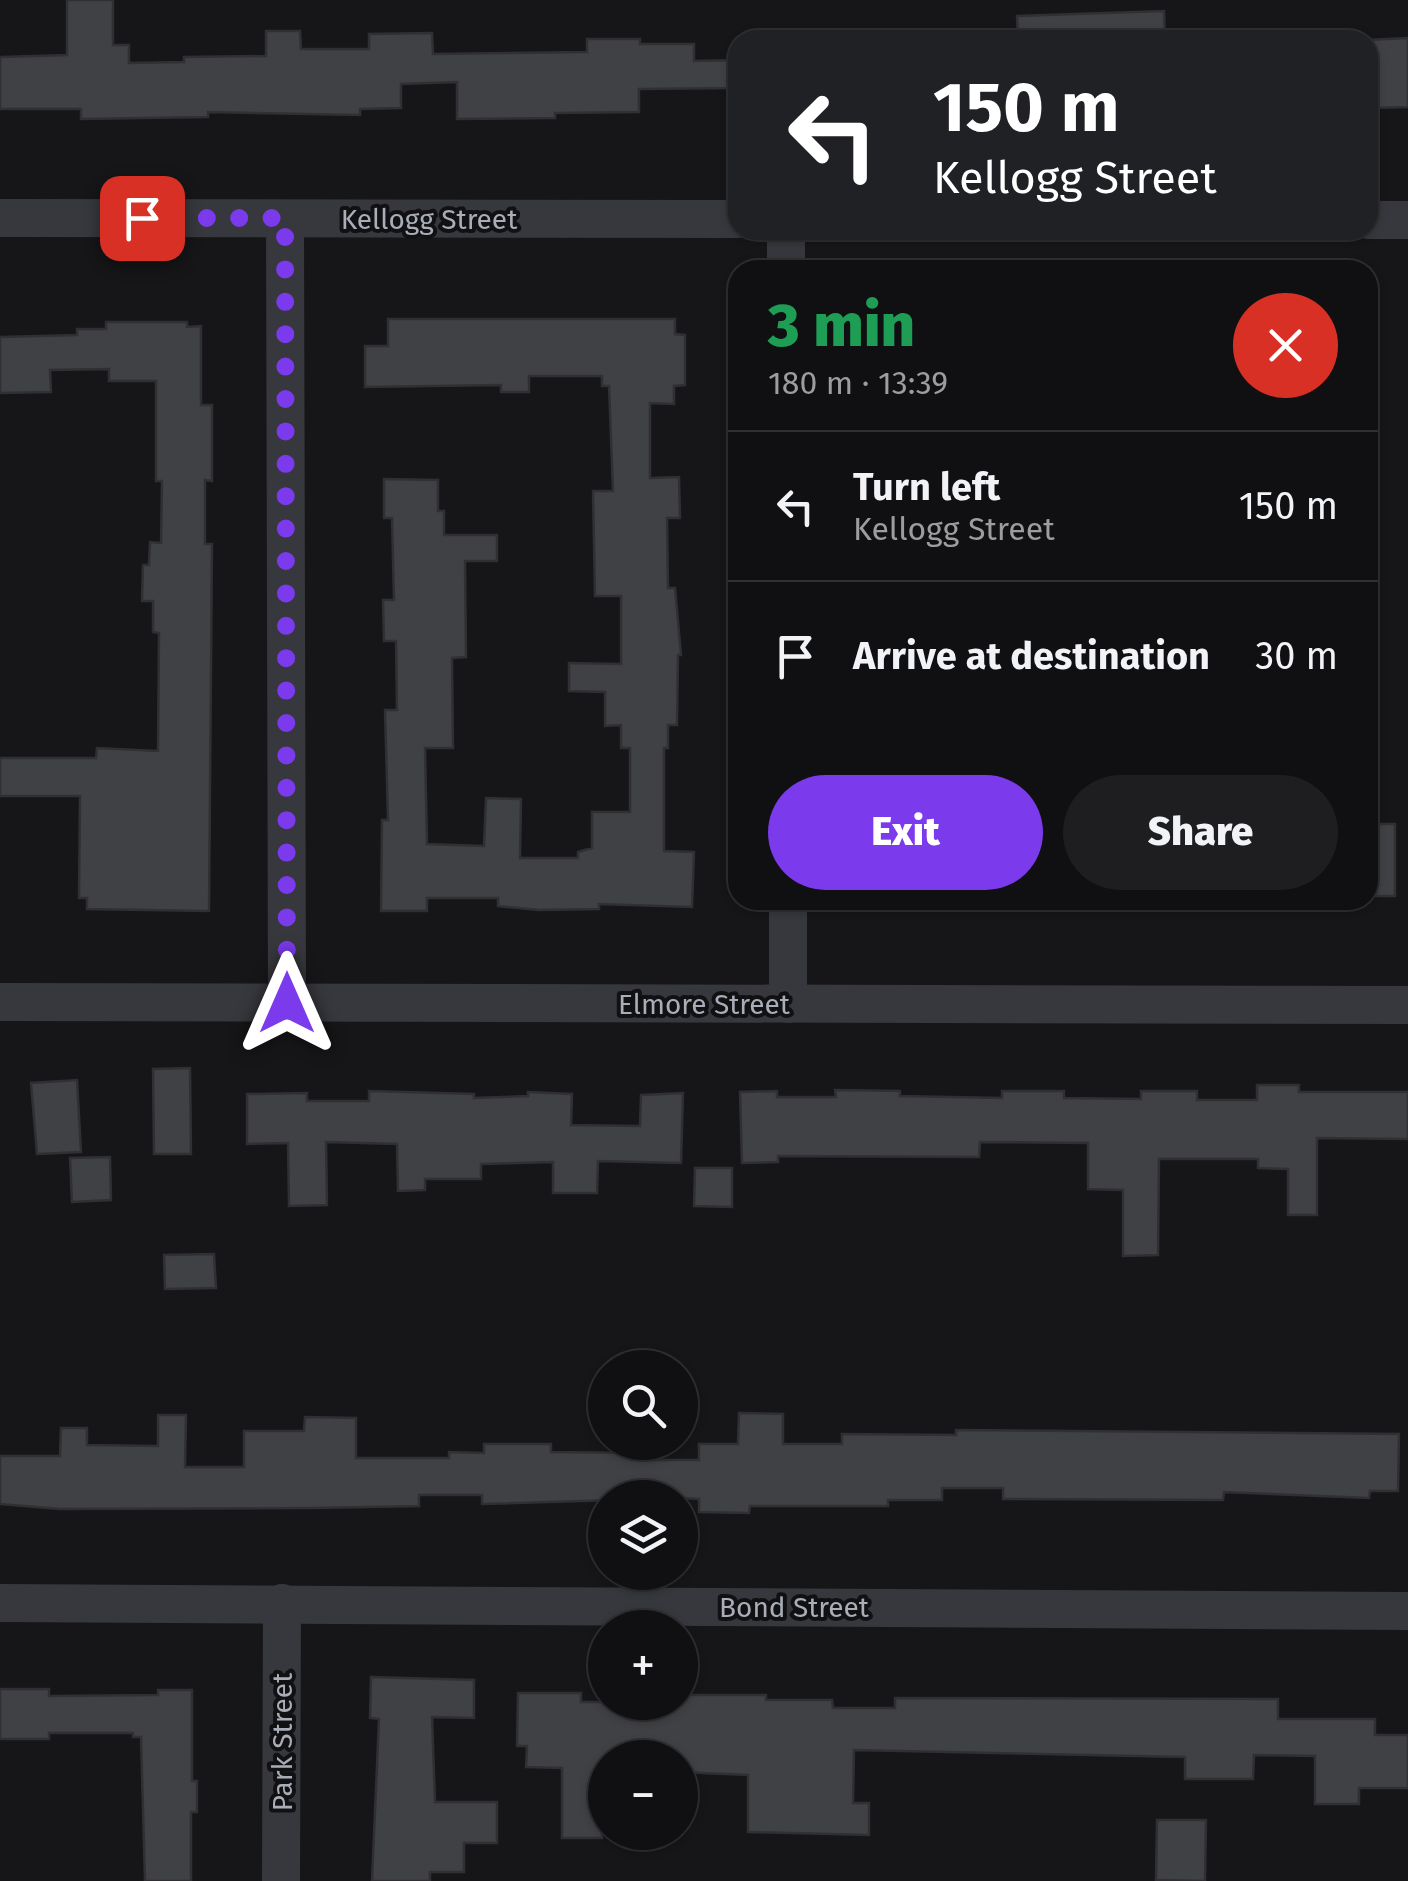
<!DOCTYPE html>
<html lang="en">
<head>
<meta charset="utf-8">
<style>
	body { margin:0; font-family:"Fira Sans",sans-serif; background:#1e1e20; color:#f1f3f6; height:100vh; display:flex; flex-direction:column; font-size:38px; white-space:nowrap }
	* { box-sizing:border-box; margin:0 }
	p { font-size:32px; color:#9c9d9f }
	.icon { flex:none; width:55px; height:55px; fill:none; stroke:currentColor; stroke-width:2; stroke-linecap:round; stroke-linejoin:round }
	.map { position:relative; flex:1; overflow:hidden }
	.sheet { position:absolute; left:728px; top:260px; width:650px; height:650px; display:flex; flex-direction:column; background:#101012; border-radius:30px; box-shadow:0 2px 8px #0004,0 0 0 2px #303032 }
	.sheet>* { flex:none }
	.hud { position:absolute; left:728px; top:30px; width:650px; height:210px; border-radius:30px; box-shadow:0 2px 8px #0004,0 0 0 2px #303032; background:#202124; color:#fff; overflow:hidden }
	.fabs { position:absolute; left:588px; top:1350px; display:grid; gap:20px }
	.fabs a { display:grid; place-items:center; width:110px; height:110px; border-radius:50%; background:#101012; box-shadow:0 2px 8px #0004,0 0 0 2px #303032; font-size:50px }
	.pin { position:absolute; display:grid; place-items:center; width:85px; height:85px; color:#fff; margin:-42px; border-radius:20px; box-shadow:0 5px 15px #0006 }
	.me { position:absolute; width:110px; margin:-55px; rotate:0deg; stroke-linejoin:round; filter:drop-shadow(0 0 8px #0008) }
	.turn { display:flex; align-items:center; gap:35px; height:210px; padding:0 40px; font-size:45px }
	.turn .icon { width:130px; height:130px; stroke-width:2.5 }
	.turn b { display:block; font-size:70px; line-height:85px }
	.round { display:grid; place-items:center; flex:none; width:105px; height:105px; border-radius:52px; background:#1e1e20 }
	.headline { display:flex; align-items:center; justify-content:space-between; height:170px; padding:0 40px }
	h1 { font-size:60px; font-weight:800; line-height:75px; color:#1e9e55 }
	.primary-button { display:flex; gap:20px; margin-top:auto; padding:20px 40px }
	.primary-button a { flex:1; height:115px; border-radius:60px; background:#7c3aed; color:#fff; font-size:40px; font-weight:800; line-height:115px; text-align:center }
	.primary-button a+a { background:#1e1e20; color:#f1f3f6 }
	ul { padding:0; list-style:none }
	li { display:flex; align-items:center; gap:30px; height:150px; padding:0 40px; border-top:2px solid #303032 }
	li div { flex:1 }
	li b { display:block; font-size:38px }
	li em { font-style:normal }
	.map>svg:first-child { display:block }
	.building { fill:#404145; stroke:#303034; stroke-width:2.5 }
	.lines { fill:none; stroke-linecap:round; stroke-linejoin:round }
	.minor { stroke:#37383d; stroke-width:38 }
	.route { stroke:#7c3aed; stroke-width:18; stroke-dasharray:0 32.4 }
	.labels { text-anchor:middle; stroke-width:8; stroke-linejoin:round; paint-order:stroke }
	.street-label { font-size:28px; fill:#a8adb8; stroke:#111113 }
</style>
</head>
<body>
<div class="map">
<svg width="1408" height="1881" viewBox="0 0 1408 1881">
	<rect width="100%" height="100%" fill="#161618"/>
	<g class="building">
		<path d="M 67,0 L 113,0 L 113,45 L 129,45 L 129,63 L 184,62 L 184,57 L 266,56 L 266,31 L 300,31 L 301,49 L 369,49 L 369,34 L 432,33 L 433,54 L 587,52 L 587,39 L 640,39 L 640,44 L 694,44 L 694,61 L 738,60 L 738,88 L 639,89 L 639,112 L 555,113 L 555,118 L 457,119 L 457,82 L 401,84 L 401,108 L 360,109 L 360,115 L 208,112 L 208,117 L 81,119 L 81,109 L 0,109 L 0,57 L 67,55 Z"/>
		<path d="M 1164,11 L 1165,40 L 1018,40 L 1017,16 Z"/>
		<path d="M 1408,38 L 1408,107 L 1370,108 L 1368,40 Z"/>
		<path d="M 388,319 L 675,319 L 675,334 L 685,335 L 685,385 L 674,386 L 674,404 L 650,403 L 650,478 L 679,477 L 680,518 L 667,518 L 668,588 L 675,588 L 681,655 L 678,655 L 677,725 L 668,725 L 668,748 L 664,748 L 664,851 L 694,852 L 692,907 L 599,904 L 599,909 L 539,910 L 498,906 L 498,898 L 427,898 L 427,911 L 381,911 L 382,820 L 388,820 L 385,710 L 397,710 L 396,641 L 384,641 L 383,600 L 394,600 L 392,518 L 384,518 L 384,479 L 438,480 L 438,511 L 444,511 L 444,535 L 497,535 L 497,561 L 465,561 L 466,657 L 452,658 L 453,748 L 425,748 L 427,844 L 484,846 L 486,798 L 521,799 L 520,858 L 578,858 L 578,852 L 592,848 L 592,812 L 630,812 L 630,748 L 621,748 L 621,725 L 605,726 L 605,692 L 569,691 L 569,663 L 621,664 L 621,596 L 595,596 L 593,491 L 613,491 L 609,386 L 602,386 L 602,376 L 529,376 L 529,392 L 501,392 L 501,385 L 365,387 L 365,346 L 388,346 Z"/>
		<path d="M 106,322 L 187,322 L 187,327 L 201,326 L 201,405 L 212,405 L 212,481 L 205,480 L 205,544 L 212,544 L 209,911 L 87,909 L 87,898 L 79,898 L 80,796 L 0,796 L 0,758 L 96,758 L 97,748 L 158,751 L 159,633 L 153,632 L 153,601 L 142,601 L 143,565 L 149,565 L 150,542 L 161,543 L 162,481 L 156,481 L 156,381 L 109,381 L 109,369 L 50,370 L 51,392 L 0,393 L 0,337 L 77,335 L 77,329 L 106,329 Z"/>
		<path d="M 1369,824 L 1395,824 L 1395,896 L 1368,896 Z"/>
		<path d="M 190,1068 L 191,1154 L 154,1154 L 153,1069 Z"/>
		<path d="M 77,1080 L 81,1152 L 37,1154 L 31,1083 Z"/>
		<path d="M 1257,1085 L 1299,1085 L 1299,1092 L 1408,1092 L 1408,1139 L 1317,1138 L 1317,1215 L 1288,1215 L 1288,1169 L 1258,1168 L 1258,1159 L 1159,1159 L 1158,1255 L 1123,1256 L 1123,1190 L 1088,1189 L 1088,1143 L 980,1142 L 979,1157 L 778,1156 L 778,1162 L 742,1163 L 740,1092 L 777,1091 L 777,1097 L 836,1097 L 835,1090 L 900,1091 L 900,1096 L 1002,1098 L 1002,1091 L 1064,1091 L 1064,1098 L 1141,1099 L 1141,1091 L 1197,1091 L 1197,1100 L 1257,1100 Z"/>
		<path d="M 369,1091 L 474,1094 L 474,1098 L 528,1096 L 528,1092 L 572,1094 L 571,1125 L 640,1126 L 641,1095 L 683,1093 L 681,1163 L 598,1161 L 597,1193 L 553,1193 L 553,1162 L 481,1164 L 481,1179 L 425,1179 L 425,1190 L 398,1191 L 397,1144 L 326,1142 L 327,1205 L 289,1206 L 288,1143 L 247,1144 L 247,1094 L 307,1093 L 307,1101 L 369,1101 Z"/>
		<path d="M 110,1157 L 111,1200 L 72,1202 L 70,1158 Z"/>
		<path d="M 695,1168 L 732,1168 L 732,1207 L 694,1206 Z"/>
		<path d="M 214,1254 L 216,1288 L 165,1289 L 164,1255 Z"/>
		<path d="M 739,1413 L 783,1414 L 783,1444 L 842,1444 L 842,1434 L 956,1435 L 956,1430 L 1399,1434 L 1398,1491 L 1370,1491 L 1369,1498 L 1224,1492 L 1223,1500 L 1003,1499 L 1003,1488 L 942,1488 L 942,1500 L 888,1500 L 888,1506 L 750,1506 L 749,1513 L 699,1512 L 699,1499 L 680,1498 L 482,1504 L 482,1495 L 419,1495 L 419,1506 L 313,1508 L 60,1509 L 0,1504 L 0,1456 L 60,1456 L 61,1428 L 87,1428 L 87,1445 L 158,1446 L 158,1415 L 186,1415 L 185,1467 L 244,1467 L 244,1431 L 304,1431 L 305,1417 L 356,1418 L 356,1458 L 449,1458 L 449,1452 L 484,1453 L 484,1444 L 551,1444 L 551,1452 L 638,1453 L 638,1460 L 699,1460 L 699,1444 L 738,1444 Z"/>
		<path d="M 371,1677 L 474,1680 L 474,1718 L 432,1717 L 435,1802 L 497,1802 L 497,1843 L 464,1843 L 464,1872 L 430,1872 L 430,1881 L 372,1881 L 379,1719 L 370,1718 Z"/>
		<path d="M 0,1689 L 49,1689 L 49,1696 L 158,1695 L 158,1690 L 192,1690 L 192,1781 L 197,1781 L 197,1812 L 191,1812 L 191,1881 L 145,1881 L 141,1737 L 133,1737 L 133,1733 L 49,1733 L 49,1739 L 0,1739 Z"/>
		<path d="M 518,1693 L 581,1693 L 581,1702 L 680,1702 L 680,1695 L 766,1695 L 766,1700 L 832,1700 L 833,1708 L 895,1708 L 895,1698 L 1278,1699 L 1278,1719 L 1375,1719 L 1375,1735 L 1408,1735 L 1408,1788 L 1359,1788 L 1359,1804 L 1315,1804 L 1315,1756 L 1254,1755 L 1253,1779 L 1185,1779 L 1185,1757 L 854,1750 L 853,1803 L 869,1803 L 869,1835 L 748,1832 L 748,1775 L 680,1772 L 680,1758 L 603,1758 L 602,1838 L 562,1838 L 562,1768 L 526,1767 L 527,1746 L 517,1746 Z"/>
		<path d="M 1157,1820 L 1206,1820 L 1205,1881 L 1156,1880 Z"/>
	</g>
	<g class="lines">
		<g class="minor">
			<path d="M 0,218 L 738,219"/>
			<path d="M 285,219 L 287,1003"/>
			<path d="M 1368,220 L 1408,220"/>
			<path d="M 786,230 L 786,270"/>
			<path d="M 788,900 L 788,1004"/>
			<path d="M 0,1002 L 1408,1005"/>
			<path d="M 0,1603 L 1408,1611"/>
			<path d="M 281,1881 L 282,1603"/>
		</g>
	</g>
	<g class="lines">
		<path class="route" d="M 142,218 L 285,218 L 287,1003"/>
	</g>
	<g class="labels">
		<g class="street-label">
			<text x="429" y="229">Kellogg Street</text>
			<text x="704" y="1014">Elmore Street</text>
			<text x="794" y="1617">Bond Street</text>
			<text transform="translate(282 1742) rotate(-90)" y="10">Park Street</text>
		</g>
	</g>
</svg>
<div class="fabs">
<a><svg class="icon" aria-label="search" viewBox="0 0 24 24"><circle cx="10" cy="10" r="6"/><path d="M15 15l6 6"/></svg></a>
<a><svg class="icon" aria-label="layers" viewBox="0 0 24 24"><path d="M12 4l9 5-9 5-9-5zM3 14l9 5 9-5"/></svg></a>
<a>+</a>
<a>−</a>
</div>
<div class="pin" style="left:142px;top:218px;background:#d93025"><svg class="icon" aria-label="arrive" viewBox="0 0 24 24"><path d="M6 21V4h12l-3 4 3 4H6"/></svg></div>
<svg class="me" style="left:287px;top:1003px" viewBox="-20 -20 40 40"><path d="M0-17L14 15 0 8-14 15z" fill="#7c3aed" stroke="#fff" stroke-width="4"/></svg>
<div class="hud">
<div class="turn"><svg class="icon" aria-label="left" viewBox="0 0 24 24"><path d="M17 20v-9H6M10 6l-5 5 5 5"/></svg><div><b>150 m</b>Kellogg Street</div></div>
</div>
<section class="sheet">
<div class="headline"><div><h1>3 min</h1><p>180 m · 13:39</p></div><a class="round" style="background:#d93025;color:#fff"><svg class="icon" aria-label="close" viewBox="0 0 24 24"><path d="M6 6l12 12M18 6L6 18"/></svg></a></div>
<ul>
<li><svg class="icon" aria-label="left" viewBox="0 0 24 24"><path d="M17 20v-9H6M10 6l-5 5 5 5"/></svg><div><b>Turn left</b><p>Kellogg Street</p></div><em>150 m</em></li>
<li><svg class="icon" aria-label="arrive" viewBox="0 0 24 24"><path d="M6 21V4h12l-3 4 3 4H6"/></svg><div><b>Arrive at destination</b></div><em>30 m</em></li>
</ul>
<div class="primary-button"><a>Exit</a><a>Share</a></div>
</section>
</div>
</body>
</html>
